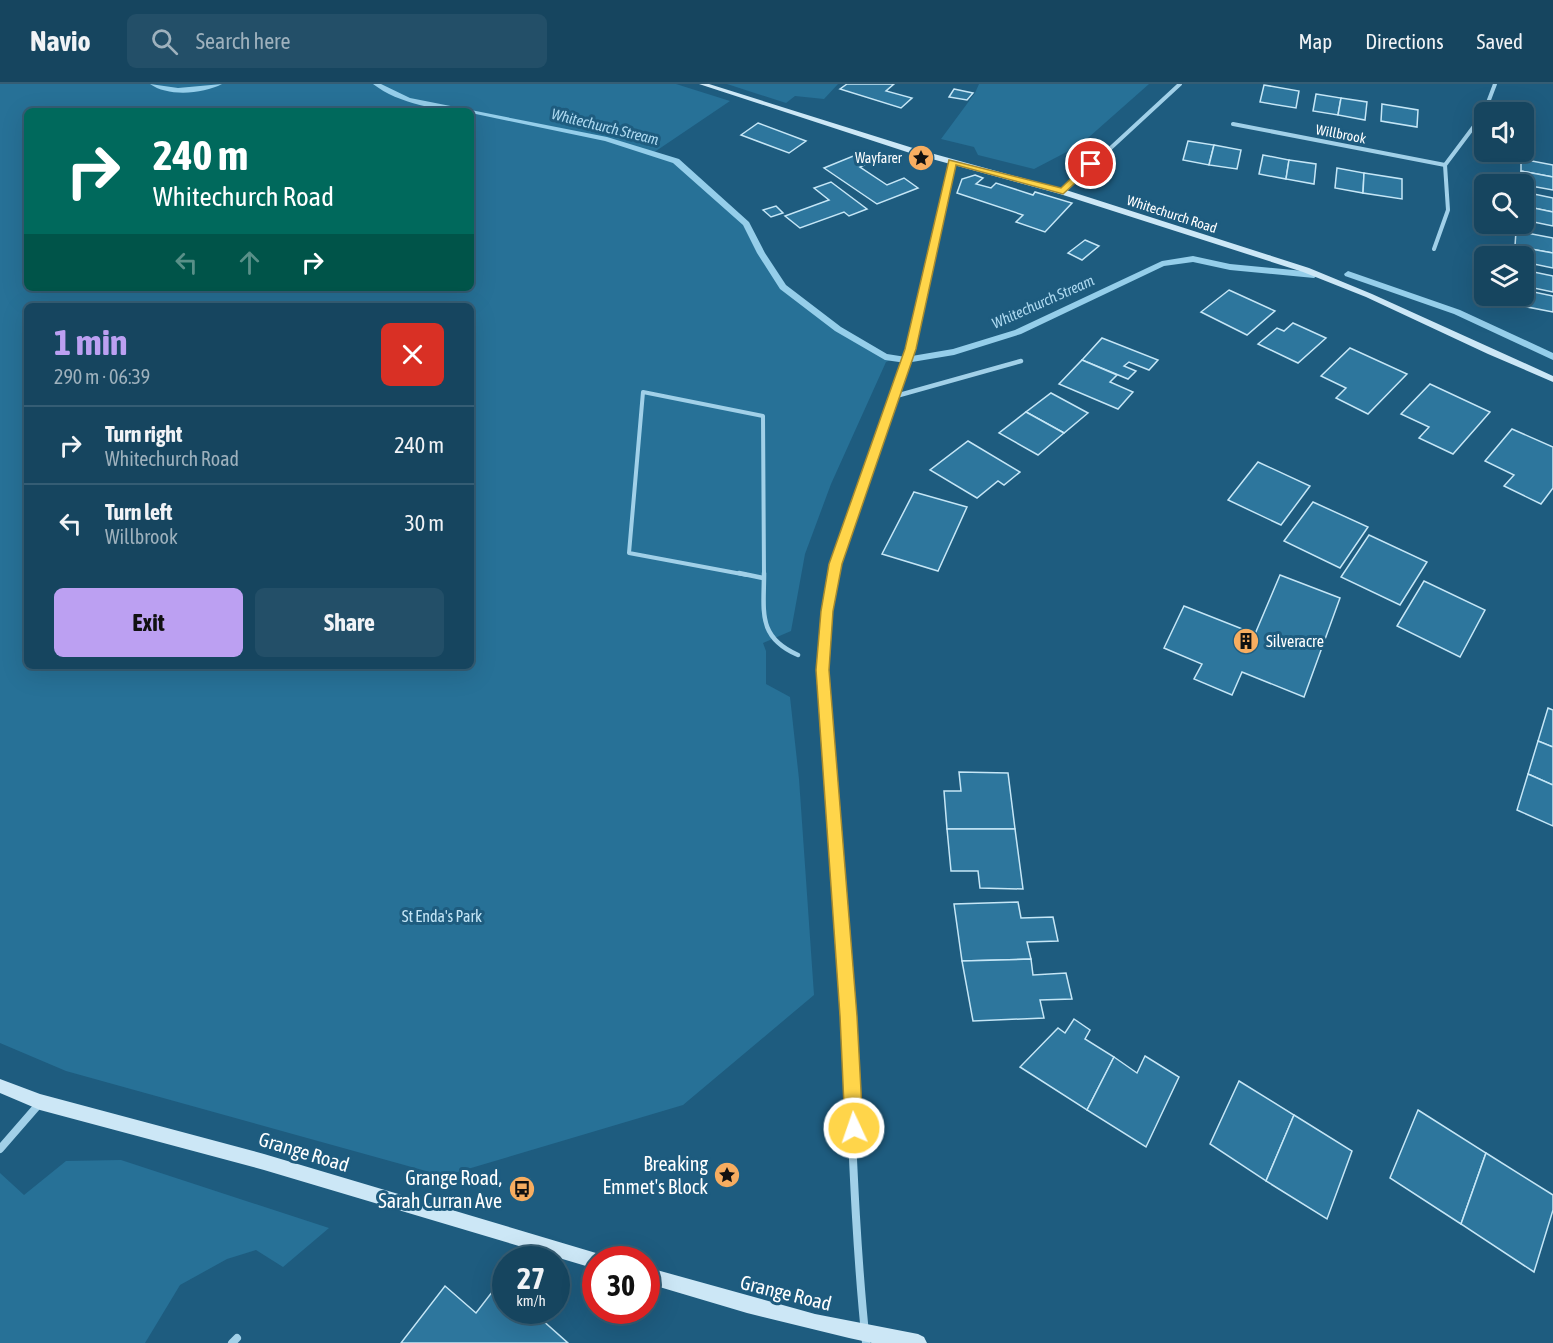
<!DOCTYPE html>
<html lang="en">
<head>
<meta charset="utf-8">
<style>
	body { margin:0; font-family:"Asap Condensed",sans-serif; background:#234f68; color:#f1f3f6; height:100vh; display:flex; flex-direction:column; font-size:22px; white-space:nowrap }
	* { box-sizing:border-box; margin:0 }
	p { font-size:20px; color:#9eb1bd }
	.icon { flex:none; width:33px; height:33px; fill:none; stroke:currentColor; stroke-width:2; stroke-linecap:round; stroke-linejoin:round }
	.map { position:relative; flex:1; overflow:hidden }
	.details { position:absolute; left:24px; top:219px; width:450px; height:366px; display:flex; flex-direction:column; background:#16455f; border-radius:9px; box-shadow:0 6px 24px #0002,0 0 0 2px #355d74 }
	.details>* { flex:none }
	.hud { position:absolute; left:24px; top:24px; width:450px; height:183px; border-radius:9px; box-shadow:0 6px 24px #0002,0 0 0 2px #355d74; background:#00695c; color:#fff; overflow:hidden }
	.buttons { position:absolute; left:1474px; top:18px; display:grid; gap:12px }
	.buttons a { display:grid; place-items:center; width:60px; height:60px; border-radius:9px; background:#16455f; box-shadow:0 6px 24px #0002,0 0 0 2px #355d74; font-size:30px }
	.speed { position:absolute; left:492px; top:1162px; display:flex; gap:12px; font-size:30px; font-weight:700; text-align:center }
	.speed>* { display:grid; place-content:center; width:78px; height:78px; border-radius:50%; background:#16455f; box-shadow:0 6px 24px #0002,0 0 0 2px #355d74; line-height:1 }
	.speed small { font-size:15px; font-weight:400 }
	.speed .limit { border:9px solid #d22; background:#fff; color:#111 }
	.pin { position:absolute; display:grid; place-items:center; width:51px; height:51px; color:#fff; margin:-26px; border:3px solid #fff; border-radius:50%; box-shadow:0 2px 6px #0007 }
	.me { position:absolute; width:66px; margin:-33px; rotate:357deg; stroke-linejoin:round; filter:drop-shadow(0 0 4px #0008) }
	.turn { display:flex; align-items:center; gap:21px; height:126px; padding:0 30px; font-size:27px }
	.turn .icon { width:78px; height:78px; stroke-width:2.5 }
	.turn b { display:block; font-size:42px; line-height:51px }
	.lanes { display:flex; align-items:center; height:57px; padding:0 30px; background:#0003; justify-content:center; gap:30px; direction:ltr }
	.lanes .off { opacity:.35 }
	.round { display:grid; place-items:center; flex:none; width:63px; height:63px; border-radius:9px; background:#234f68 }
	.overview { display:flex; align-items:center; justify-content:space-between; height:102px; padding:0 30px }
	h1 { font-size:36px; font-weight:700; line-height:45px; color:#bca0f2 }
	.action { display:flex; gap:12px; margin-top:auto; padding:12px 30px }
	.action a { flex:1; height:69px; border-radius:9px; background:#bca0f2; color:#111; font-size:24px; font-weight:700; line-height:69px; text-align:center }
	.action a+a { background:#234f68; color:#f1f3f6 }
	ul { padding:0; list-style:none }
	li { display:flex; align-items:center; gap:18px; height:78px; padding:0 30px; border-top:2px solid #355d74 }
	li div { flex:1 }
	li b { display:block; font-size:22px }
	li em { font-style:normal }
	header { display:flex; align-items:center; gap:36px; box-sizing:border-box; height:84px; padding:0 30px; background:#16455f; border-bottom:2px solid #355d74 }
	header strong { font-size:28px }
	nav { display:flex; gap:33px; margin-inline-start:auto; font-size:21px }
	.search { width:420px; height:54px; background:#234f68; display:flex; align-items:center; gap:15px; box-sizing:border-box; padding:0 21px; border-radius:9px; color:#9eb1bd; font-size:22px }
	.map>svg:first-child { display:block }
	.green { fill:#277197; fill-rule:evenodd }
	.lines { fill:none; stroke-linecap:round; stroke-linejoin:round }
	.stream { fill:#95ceea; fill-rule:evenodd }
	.building { fill:#2d769d; stroke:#c5e6f6; stroke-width:1.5 }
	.lane-far1 { stroke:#a1d0e8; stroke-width:4 }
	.lane { stroke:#a1d0e8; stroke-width:4.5 }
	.street-far3 { stroke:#a1d0e8; stroke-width:4 }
	.street-far2 { stroke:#a1d0e8; stroke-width:4.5 }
	.street-far1 { stroke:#a1d0e8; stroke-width:6 }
	.street { stroke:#a1d0e8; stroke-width:8 }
	.secondary { fill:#cce7f6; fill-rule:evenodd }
	.route { fill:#ffd54a; stroke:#a68a30; stroke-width:1.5 }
	.labels { text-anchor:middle; stroke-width:6; stroke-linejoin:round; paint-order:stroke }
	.far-street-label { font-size:14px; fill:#fff; stroke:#1e5c7f }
	.far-poi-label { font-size:14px; fill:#fff; stroke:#1e5c7f; text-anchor:end }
	.far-water-label { font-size:15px; font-style:italic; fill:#add9f0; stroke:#1e5c7f }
	.poi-label { font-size:16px; fill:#fff; stroke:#1e5c7f; text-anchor:start }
	.park-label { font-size:16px; fill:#c5e6f6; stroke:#1e5c7f }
	.near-street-label { font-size:20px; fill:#fff; stroke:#1e5c7f }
	.near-poi-label { font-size:20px; fill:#fff; stroke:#1e5c7f; text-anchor:end }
</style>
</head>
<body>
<header>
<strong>Navio</strong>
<div class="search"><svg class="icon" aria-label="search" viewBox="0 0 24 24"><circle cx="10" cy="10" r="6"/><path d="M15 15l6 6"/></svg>Search here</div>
<nav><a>Map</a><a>Directions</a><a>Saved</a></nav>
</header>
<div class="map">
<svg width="1553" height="1259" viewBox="0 0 1553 1259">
	<rect width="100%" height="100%" fill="#1e5c7f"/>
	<g class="green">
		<path d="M 0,0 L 676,0 L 730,17 L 653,69 L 676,77 L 746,140 L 780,204 L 835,245 L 882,273 L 893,275 L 886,278 L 831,400 L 805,470 L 791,547 L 763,559 L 766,567 L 766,600 L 790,613 L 799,695 L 814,911 L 683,1021 L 444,1092 L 66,987 L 0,959 ZM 27,27 L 471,27 L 471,204 L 27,204 ZM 27,222 L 471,222 L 471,582 L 27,582 Z"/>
		<path d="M 727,0 L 838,0 L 824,15 L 795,12 L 786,19 Z"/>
		<path d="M 979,0 L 1149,0 L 1080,61 L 1034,85 L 978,71 L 974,63 L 941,55 L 975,9 Z"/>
		<path d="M 121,1076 L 329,1144 L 283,1183 L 256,1166 L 227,1175 L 180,1201 L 145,1259 L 0,1259 L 0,1089 L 24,1111 L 66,1077 Z"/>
	</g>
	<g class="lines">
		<g class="stream">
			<path d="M 150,0 L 178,4 L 222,0 C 203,10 168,13 150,0 Z"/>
			<path d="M 373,0 L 381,0 L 410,14 L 607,53 L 679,75 L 749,138 L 765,169 L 786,201 L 841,243 L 887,270 L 906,273 L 953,265 L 1015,246 L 1162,177 L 1193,172 L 1230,180 L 1314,188 L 1318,191 L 1314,194 L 1230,186 L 1193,178 L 1164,182 L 1021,250 L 954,271 L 906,279 L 885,276 L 835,247 L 780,205 L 757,169 L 743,141 L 673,79 L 605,57 L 471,29 L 471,27 C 439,27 399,20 373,0 Z"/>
			<path d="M 1348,187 L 1460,226 L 1553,269 L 1553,276 L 1454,230 L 1345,192 L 1344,190 Z"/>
		</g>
	</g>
	<g class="building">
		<path d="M 847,0 L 894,0 L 886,7 L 912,14 L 901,24 L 840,5 Z"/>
		<path d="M 1264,1 L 1299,7 L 1296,24 L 1260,18 Z"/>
		<path d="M 954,5 L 973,9 L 967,16 L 949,13 Z"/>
		<path d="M 1316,10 L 1341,14 L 1338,31 L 1313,27 Z"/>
		<path d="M 1341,14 L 1367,18 L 1365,36 L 1338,31 Z"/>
		<path d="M 1382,20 L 1418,26 L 1417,43 L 1381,37 Z"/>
		<path d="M 758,39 L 806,57 L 789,69 L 741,51 Z"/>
		<path d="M 1188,57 L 1214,61 L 1209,81 L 1183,76 Z"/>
		<path d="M 1214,61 L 1241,66 L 1237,85 L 1209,81 Z"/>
		<path d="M 863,68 L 875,76 L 860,83 L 887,101 L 904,94 L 918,104 L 877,120 L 824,84 Z"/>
		<path d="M 1263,71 L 1289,76 L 1286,95 L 1259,90 Z"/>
		<path d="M 1521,75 L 1553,81 L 1553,93 L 1521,87 Z"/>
		<path d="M 1289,76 L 1316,80 L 1314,100 L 1286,95 Z"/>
		<path d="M 1337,84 L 1364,89 L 1363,109 L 1335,104 Z"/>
		<path d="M 1521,87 L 1553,93 L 1553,106 L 1520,100 Z"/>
		<path d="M 1364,89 L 1402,95 L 1402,115 L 1363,109 Z"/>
		<path d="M 975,91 L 983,94 L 976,100 L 991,104 L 996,99 L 1033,111 L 1035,108 L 1072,119 L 1045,148 L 1016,138 L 1023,131 L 957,109 L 962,95 Z"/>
		<path d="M 831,98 L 867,125 L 849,132 L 844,128 L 800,144 L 785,132 L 829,116 L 814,104 Z"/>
		<path d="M 1524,108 L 1553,114 L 1553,128 L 1524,122 Z"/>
		<path d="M 776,122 L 783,129 L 771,133 L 763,126 Z"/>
		<path d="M 1524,122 L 1553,128 L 1553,142 L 1524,136 Z"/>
		<path d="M 1516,147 L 1553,154 L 1553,169 L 1515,162 Z"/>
		<path d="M 1085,156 L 1099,162 L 1082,176 L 1068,169 Z"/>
		<path d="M 1515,162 L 1553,169 L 1553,184 L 1524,178 L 1524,172 L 1515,172 Z"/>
		<path d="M 1524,186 L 1553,192 L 1553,208 L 1524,202 Z"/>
		<path d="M 1229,206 L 1275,227 L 1247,251 L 1201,228 Z"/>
		<path d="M 1524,206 L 1553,212 L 1553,228 L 1522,222 Z"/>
		<path d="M 1293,239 L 1326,254 L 1298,279 L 1258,260 L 1277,244 L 1284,247 Z"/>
		<path d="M 1102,254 L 1158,276 L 1149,286 L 1129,278 L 1124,282 L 1136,287 L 1128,295 L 1082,276 Z"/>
		<path d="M 1350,264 L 1407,290 L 1368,330 L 1336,314 L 1346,304 L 1321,292 Z"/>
		<path d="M 1082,276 L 1117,291 L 1110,298 L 1133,308 L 1118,325 L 1059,300 Z"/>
		<path d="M 1430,300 L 1490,328 L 1453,370 L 1419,354 L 1429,343 L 1401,330 Z"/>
		<path d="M 1051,309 L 1088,329 L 1064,349 L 1026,328 Z"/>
		<path d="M 1026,328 L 1064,349 L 1038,371 L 999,349 Z"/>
		<path d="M 1512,345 L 1553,363 L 1553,404 L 1541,420 L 1504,402 L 1514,391 L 1485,377 Z"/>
		<path d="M 968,357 L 1020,388 L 1004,401 L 998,397 L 977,414 L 930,386 Z"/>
		<path d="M 1258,378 L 1310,402 L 1281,441 L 1228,416 Z"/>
		<path d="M 914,408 L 967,423 L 938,487 L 882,470 Z"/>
		<path d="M 1313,418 L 1368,443 L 1340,484 L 1284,457 Z"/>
		<path d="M 1369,451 L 1427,478 L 1400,521 L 1341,493 Z"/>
		<path d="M 1280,491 L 1340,514 L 1304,613 L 1242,588 L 1232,611 L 1194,595 L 1202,580 L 1164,564 L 1184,522 L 1255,550 Z"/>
		<path d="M 1424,497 L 1485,526 L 1460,573 L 1397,542 Z"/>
		<path d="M 1548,624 L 1553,626 L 1553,663 L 1538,657 Z"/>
		<path d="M 1538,657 L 1553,663 L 1553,701 L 1528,690 Z"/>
		<path d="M 959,688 L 1008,689 L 1015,745 L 947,745 L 944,707 L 961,707 Z"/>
		<path d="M 1528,690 L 1553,701 L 1553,742 L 1517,726 Z"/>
		<path d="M 947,745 L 1015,745 L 1023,805 L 980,804 L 978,787 L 951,787 Z"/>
		<path d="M 1018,818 L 1021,834 L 1053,833 L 1058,857 L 1027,858 L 1031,875 L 962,877 L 954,820 Z"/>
		<path d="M 1031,875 L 1033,891 L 1066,889 L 1072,915 L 1040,916 L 1044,934 L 973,937 L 962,877 Z"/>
		<path d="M 1074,935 L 1090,946 L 1085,955 L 1114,973 L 1087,1026 L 1020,983 L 1058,944 L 1065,949 Z"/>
		<path d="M 1145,972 L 1179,993 L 1146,1063 L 1087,1026 L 1114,973 L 1137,989 Z"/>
		<path d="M 1239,997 L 1294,1031 L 1266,1097 L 1210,1060 Z"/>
		<path d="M 1418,1026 L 1486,1069 L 1461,1140 L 1390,1094 Z"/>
		<path d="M 1294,1031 L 1352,1067 L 1327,1135 L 1266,1097 Z"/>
		<path d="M 1486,1069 L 1553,1111 L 1553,1126 L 1534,1188 L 1461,1140 Z"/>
		<path d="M 499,1199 L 506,1205 L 506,1227 L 532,1227 L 568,1259 L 401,1259 L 445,1202 L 476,1229 Z"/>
	</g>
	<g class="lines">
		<path class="lane-far1" d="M 747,491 L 629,469 L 643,308 L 763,332 L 764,491"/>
		<g class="lane">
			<path d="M 739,489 L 763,494"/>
			<path d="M 764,489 C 764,528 757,553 798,571"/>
		</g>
		<g class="street-far3">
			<path d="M 1233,40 L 1445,81"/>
			<path d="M 1063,108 L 1180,0"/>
			<path d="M 1434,165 L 1448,126 L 1445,81 L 1484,29 L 1495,0"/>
			<path d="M 920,218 L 952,78"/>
		</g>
		<g class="street-far2">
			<path d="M 896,312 L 1021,277"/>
			<path d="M 834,491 L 910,265 L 921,217"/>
		</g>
		<path class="street-far1" d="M 834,489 L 827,527 L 823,586 L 841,832"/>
		<g class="street">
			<path d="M 841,831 C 851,973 851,1117 866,1259"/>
			<path d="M 0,1065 L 40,1019"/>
			<path d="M 232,1259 L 237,1254"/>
		</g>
		<g class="secondary">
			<path d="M 699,0 L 709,0 L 916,65 L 1066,106 L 1309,184 L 1372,210 L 1553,292 L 1553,298 L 1488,270 L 1366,213 L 1303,188 L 1060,110 L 910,69 Z"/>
			<path d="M 0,995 L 40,1010 L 264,1070 L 596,1169 L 602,1171 L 604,1176 L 596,1176 L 596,1185 L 264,1086 L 40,1026 L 0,1009 Z"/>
			<path d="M 646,1183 L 815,1230 L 918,1250 L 924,1253 L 927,1259 L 872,1259 L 849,1254 L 747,1229 L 646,1199 Z"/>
		</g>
	</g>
	<path class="route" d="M 949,76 L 1061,104 L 1088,78 L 1096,80 L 1063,110 L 956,81 L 916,265 L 842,480 L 833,527 L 829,586 L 857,932 L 863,1044 L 860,1050 L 854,1053 L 848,1050 L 845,1044 L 840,932 L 816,586 L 821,527 L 829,480 L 905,265 Z"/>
	<defs>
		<g id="sight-disc" transform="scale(1.35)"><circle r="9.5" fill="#f7ad60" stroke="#1e5c7f"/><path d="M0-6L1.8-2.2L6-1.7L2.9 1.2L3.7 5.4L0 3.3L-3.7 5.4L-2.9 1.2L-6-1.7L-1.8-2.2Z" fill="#111"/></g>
		<g id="building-disc" transform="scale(1.35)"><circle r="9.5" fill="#f7ad60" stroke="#1e5c7f"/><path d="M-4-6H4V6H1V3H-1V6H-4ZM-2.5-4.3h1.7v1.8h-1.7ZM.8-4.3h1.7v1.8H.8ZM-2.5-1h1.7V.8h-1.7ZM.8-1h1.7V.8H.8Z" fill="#111"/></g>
		<g id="bus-disc" transform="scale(1.35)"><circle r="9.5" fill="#f7ad60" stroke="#1e5c7f"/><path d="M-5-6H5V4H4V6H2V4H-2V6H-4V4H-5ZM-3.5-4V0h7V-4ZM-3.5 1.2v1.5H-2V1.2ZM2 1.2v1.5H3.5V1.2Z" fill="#111"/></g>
	</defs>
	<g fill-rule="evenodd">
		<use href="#sight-disc" x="921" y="74"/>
		<use href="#building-disc" x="1246" y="557"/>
		<use href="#sight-disc" x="727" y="1091"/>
		<use href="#bus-disc" x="522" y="1105"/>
	</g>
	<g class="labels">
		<g class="far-street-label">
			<text transform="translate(1341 50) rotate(11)" y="5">Willbrook</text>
			<text transform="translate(1172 130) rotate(18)" y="5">Whitechurch Road</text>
		</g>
		<g class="far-poi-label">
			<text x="902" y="79">Wayfarer</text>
		</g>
		<g class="far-water-label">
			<text transform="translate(605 43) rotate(14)" y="5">Whitechurch Stream</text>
			<text transform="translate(1043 218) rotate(-24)" y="5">Whitechurch Stream</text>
		</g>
		<g class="poi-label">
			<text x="1266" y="563">Silveracre</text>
		</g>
		<g class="park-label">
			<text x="442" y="838">St Enda's Park</text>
		</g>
		<g class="near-street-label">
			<text transform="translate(304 1068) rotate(17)" y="7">Grange Road</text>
			<text transform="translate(786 1209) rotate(14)" y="7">Grange Road</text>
		</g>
		<g class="near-poi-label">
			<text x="708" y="1087">Breaking<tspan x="708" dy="23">Emmet's Block</tspan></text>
			<text x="502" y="1101">Grange Road,<tspan x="502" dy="23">Sarah Curran Ave</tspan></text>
		</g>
	</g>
</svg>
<div class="buttons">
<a><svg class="icon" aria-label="sound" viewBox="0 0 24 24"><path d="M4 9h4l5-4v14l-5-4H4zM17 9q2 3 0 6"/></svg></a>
<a><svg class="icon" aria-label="search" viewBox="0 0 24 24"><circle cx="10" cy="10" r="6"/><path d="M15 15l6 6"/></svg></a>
<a><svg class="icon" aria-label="layers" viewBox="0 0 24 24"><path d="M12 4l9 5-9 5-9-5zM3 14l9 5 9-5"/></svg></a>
</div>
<div class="speed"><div>27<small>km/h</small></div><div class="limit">30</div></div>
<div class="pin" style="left:1091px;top:80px;background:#d93025"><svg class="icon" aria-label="arrive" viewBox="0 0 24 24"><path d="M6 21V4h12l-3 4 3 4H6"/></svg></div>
<svg class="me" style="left:854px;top:1044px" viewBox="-20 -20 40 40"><circle r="17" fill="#ffd54a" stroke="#fff" stroke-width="3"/><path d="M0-11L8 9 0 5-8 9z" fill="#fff"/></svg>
<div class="hud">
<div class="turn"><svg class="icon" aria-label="right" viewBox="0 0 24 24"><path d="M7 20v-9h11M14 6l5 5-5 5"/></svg><div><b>240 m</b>Whitechurch Road</div></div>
<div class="lanes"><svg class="icon off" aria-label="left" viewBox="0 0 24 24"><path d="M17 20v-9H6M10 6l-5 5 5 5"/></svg><svg class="icon off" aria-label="ahead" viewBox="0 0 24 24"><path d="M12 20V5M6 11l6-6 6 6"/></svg><svg class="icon" aria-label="right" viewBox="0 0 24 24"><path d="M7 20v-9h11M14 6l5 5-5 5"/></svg></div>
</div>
<section class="details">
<div class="overview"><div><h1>1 min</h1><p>290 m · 06:39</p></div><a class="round" style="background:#d93025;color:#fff"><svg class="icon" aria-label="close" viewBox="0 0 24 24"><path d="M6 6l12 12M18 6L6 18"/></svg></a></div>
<ul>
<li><svg class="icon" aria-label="right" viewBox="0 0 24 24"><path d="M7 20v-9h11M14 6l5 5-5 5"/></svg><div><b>Turn right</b><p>Whitechurch Road</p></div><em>240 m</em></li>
<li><svg class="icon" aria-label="left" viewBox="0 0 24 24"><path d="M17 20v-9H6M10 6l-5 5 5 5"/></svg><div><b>Turn left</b><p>Willbrook</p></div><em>30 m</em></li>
</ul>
<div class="action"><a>Exit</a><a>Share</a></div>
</section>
</div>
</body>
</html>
